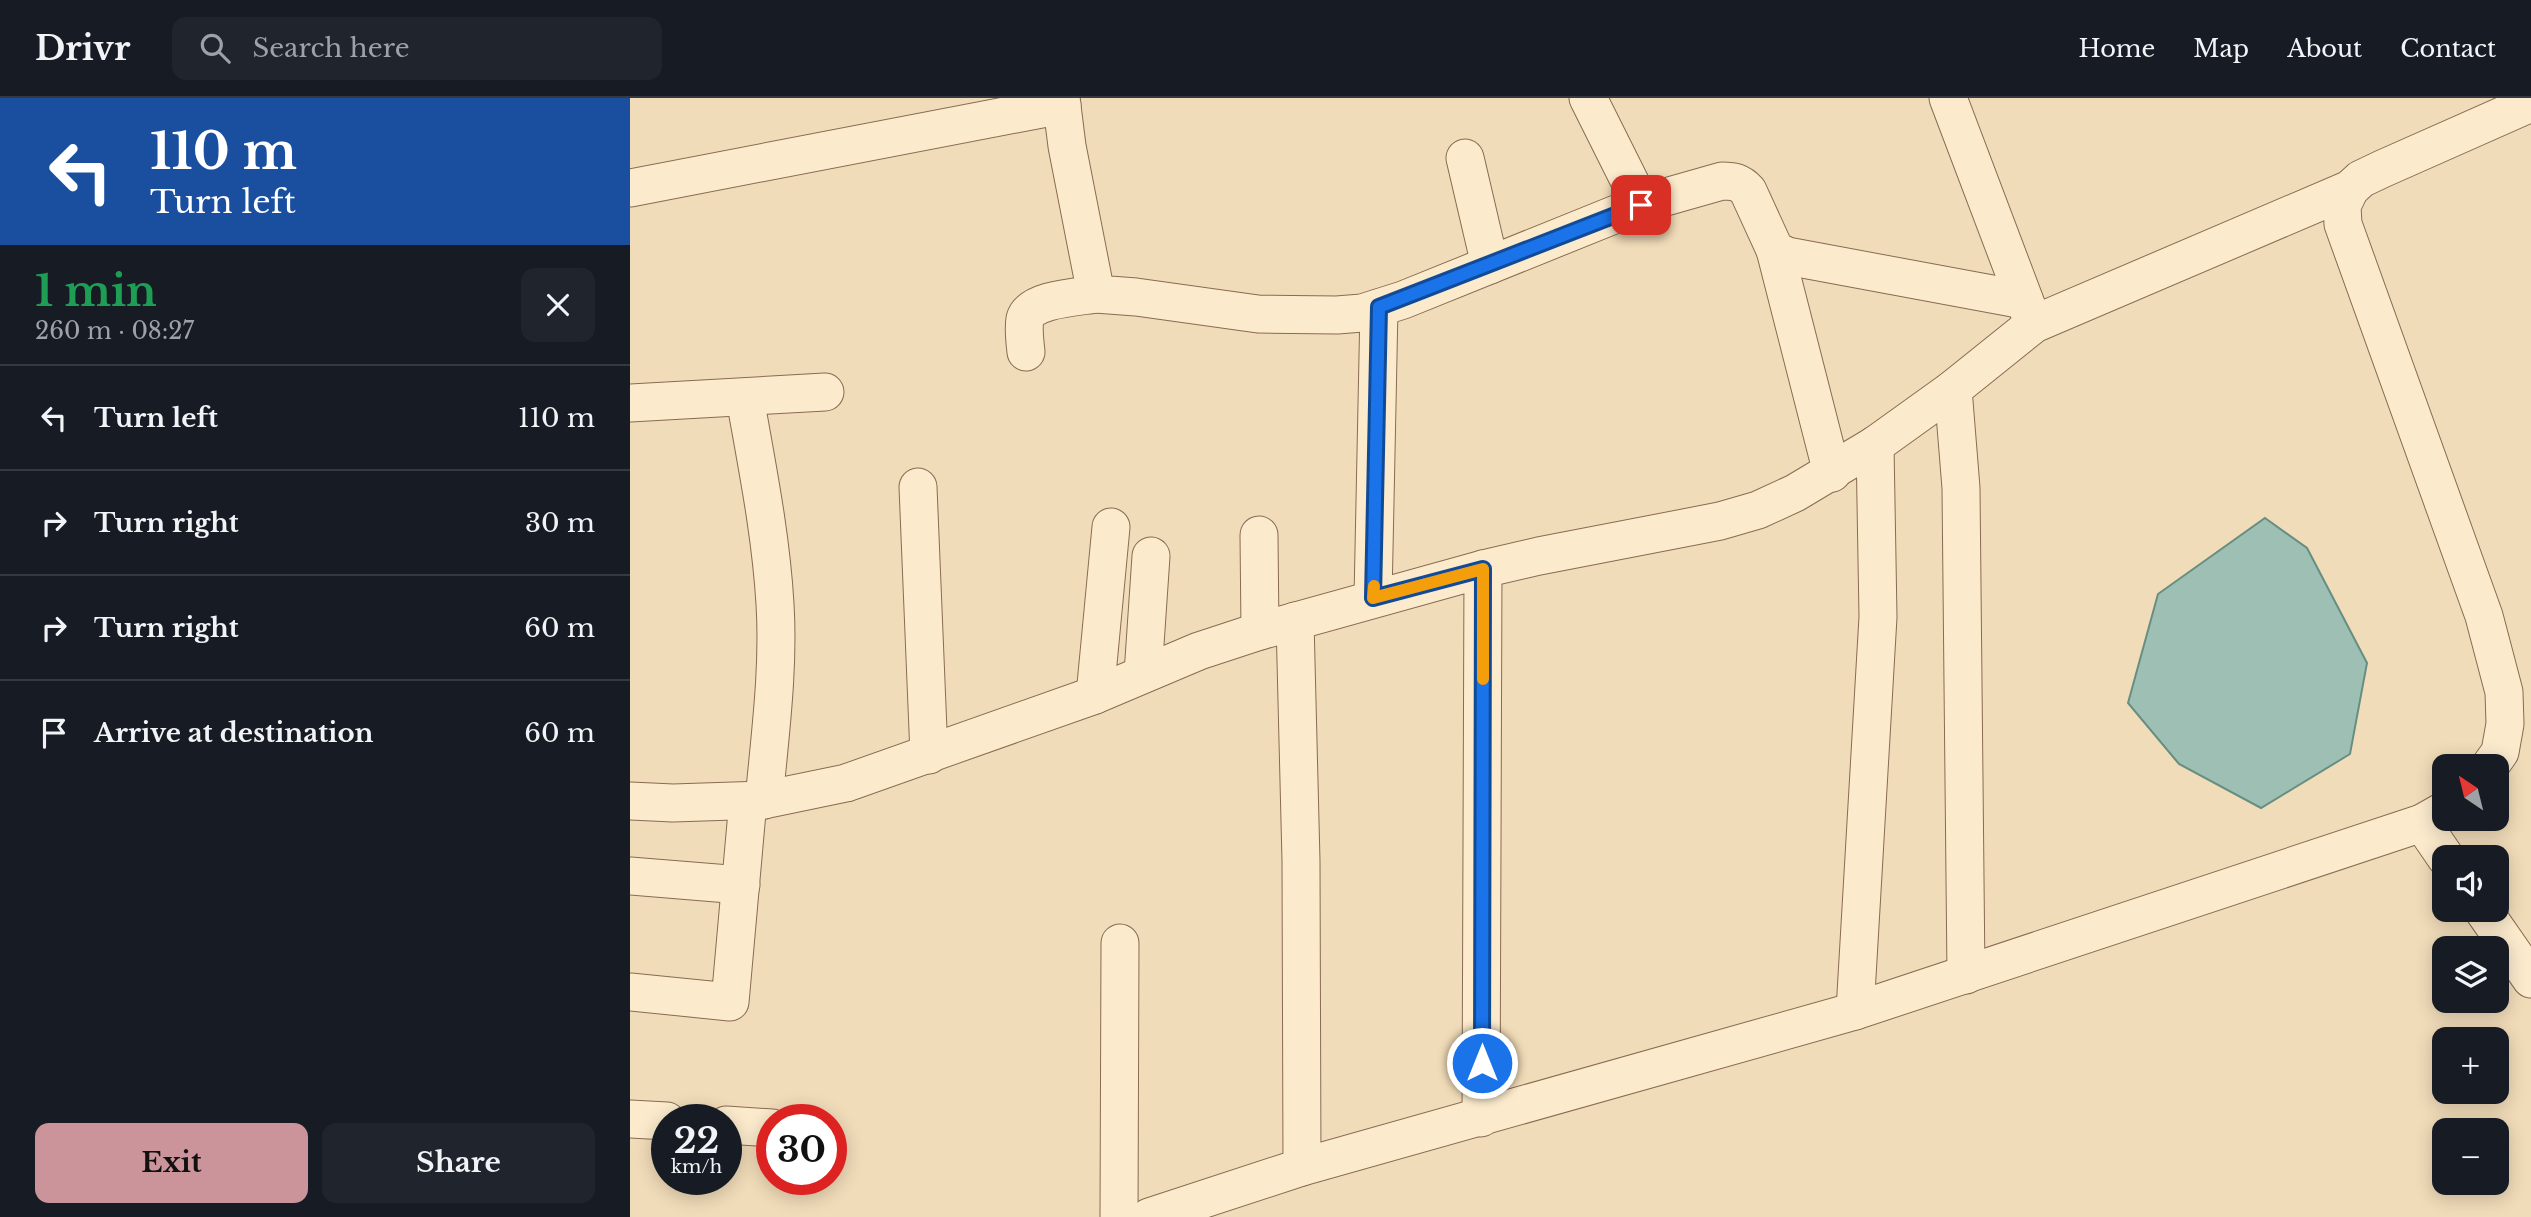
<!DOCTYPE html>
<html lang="en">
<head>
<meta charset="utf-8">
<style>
	body { margin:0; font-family:"Libre Baskerville",serif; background:#20242c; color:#f1f3f6; height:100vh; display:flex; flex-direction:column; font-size:26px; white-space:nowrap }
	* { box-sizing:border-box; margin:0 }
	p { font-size:23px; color:#9ea1a6 }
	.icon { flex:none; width:38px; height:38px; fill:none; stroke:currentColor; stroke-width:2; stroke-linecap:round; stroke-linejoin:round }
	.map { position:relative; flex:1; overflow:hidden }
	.side { display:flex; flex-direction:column; background:#171b24; width:630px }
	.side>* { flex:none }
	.guide { background:#1a4fa0; color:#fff; overflow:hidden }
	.needle { width:46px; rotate:325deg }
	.buttons { position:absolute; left:1802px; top:656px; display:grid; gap:14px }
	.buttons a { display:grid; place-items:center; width:77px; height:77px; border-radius:14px; background:#171b24; box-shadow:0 4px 18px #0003; font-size:35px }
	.speed { position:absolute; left:21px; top:1006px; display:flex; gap:14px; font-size:35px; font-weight:700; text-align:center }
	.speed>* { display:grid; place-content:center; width:91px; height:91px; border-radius:50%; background:#171b24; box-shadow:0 4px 18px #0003; line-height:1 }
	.speed small { font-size:18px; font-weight:400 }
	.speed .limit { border:10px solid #d22; background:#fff; color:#111 }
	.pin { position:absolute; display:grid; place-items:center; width:60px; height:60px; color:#fff; margin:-30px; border-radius:14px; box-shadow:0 4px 10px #0006 }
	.me { position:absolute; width:77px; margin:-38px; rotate:0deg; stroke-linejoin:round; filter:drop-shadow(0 0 5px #0008) }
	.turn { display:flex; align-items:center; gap:24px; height:147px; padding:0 35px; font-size:32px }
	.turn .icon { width:91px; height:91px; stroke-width:2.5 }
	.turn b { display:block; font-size:49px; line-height:60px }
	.round { display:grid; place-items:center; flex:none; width:74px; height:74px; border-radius:14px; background:#20242c }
	.head { display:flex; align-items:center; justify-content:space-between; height:119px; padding:0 35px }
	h1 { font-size:42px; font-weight:800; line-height:52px; color:#1e9e55 }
	.action { display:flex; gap:14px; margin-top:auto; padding:14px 35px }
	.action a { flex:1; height:80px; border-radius:14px; background:#ca949a; color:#111; font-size:28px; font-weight:800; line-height:80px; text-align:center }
	.action a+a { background:#20242c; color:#f1f3f6 }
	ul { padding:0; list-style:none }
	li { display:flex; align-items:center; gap:21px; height:105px; padding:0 35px; border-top:2px solid #363941 }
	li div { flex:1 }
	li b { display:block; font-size:26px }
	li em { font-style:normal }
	header { display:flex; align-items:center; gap:42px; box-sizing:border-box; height:98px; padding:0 35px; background:#171b24; border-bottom:2px solid #363941 }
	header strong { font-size:33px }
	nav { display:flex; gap:38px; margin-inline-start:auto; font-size:24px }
	.search { width:490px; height:63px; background:#20242c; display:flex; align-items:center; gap:18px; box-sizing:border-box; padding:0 24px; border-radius:14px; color:#9ea1a6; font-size:26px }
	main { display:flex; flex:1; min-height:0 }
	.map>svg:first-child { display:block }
	.water { fill:#9ec0b4; stroke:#668e81; stroke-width:2 }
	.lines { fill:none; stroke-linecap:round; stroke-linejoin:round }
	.minor-casing { stroke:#886b53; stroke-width:39 }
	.minor { stroke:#fbeacc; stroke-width:37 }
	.route-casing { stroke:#114b97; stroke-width:18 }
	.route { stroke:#1a73e8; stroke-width:12 }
	.slow { stroke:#f59e0b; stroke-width:12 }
</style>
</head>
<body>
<header>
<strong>Drivr</strong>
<div class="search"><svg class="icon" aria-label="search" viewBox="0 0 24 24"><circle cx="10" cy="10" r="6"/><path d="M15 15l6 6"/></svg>Search here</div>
<nav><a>Home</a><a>Map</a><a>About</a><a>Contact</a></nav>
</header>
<main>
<section class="side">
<div class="guide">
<div class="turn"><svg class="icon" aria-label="left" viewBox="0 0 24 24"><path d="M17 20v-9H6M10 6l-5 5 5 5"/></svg><div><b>110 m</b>Turn left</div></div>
</div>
<div class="head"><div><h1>1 min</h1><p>260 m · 08:27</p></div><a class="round"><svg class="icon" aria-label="close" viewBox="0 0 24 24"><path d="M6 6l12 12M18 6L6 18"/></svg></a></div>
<ul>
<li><svg class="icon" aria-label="left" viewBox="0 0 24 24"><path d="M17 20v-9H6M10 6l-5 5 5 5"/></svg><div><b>Turn left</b></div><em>110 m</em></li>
<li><svg class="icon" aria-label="right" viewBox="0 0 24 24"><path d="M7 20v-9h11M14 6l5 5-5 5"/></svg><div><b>Turn right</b></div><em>30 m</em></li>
<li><svg class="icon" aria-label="right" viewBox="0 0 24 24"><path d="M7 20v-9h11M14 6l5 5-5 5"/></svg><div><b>Turn right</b></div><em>60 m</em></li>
<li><svg class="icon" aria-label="arrive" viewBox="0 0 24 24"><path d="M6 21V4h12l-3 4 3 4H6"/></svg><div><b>Arrive at destination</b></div><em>60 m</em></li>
</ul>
<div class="action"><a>Exit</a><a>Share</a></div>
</section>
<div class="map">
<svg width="1901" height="1119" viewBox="0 0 1901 1119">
	<rect width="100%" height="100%" fill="#f1dcb9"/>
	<path class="water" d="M 1635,420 L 1677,450 L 1737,565 L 1720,656 L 1631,710 L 1549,666 L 1498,605 L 1528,496 Z"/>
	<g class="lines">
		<g class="minor-casing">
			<g id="minor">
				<path d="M 431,0 L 437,48 L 466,196 L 506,199 L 628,216 L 707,217 L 732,215 L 773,202 L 1011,106 L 1092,83 C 1104,83 1110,84 1118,93 L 1145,152 L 1157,158 L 1394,202"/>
				<path d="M 958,0 L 1011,106"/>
				<path d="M 1318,0 L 1402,222"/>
				<path d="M 835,60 L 860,167"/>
				<path d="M 0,90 L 432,7"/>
				<path d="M 1720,91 L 1712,108 L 1713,126 L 1854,518 L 1874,594 L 1875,626 L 1870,654 L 1860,668"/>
				<path d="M 1145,152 L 1202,375"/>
				<path d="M 396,254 C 395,244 393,231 395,221 C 400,201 448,199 466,196"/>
				<path d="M 1323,291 L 1331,390 L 1336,877"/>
				<path d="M 115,300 C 127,368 141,437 145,506 C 149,571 140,637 134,702"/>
				<path d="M 0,305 L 195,294"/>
				<path d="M 288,389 L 299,657"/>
				<path d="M 629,437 L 630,533"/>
				<path d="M 743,500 L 749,210"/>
				<path d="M 665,523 L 671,763 L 672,1069"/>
				<path d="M 513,576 L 521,458"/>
				<path d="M 465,597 L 481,429"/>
				<path d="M 0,703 L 43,705 L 134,702 L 216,685 L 465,597 L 569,553 L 630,533 L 853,471 L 909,458 L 1090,423 L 1128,412 L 1165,395 L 1245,347 L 1323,291 L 1404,226 L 1720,91 L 1731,81 L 1752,71 L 1901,5"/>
				<path d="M 1792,725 L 1816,760"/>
				<path d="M 0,778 L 111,787"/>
				<path d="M 1853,812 L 1901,881"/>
				<path d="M 0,894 L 100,904 L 118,703"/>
				<path d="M 1225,913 L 1248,519 L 1245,347"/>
				<path d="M 851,1020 L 853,471"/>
				<path d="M 0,1021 L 37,1023"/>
				<path d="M 96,1027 L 142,1030"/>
				<path d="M 489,1119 L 490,845"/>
				<path d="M 519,1119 L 672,1069 L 1225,913 L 1792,725 L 1815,712"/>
			</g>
		</g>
		<use href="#minor" class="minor"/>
	</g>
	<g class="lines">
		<g class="route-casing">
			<path id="route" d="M 852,965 L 853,471 L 743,500 L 749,209 L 1011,107"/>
		</g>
		<use href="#route" class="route"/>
		<path class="slow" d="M 744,488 L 743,500 L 853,471 L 853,581"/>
	</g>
</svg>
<div class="buttons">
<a><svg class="needle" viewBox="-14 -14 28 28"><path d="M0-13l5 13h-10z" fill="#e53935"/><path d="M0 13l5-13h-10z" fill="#9ea1a6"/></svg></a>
<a><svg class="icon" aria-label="sound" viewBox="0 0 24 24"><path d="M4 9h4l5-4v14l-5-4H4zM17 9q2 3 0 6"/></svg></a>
<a><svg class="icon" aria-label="layers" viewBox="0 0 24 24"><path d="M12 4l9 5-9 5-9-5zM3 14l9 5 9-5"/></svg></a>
<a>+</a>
<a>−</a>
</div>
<div class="speed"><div>22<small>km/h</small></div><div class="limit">30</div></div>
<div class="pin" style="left:1011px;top:107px;background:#d93025"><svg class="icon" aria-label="arrive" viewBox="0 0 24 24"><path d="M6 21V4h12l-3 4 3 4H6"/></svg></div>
<svg class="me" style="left:852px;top:965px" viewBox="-20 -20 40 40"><circle r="17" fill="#1a73e8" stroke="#fff" stroke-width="3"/><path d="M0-11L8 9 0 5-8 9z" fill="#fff"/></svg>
</div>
</main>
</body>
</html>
